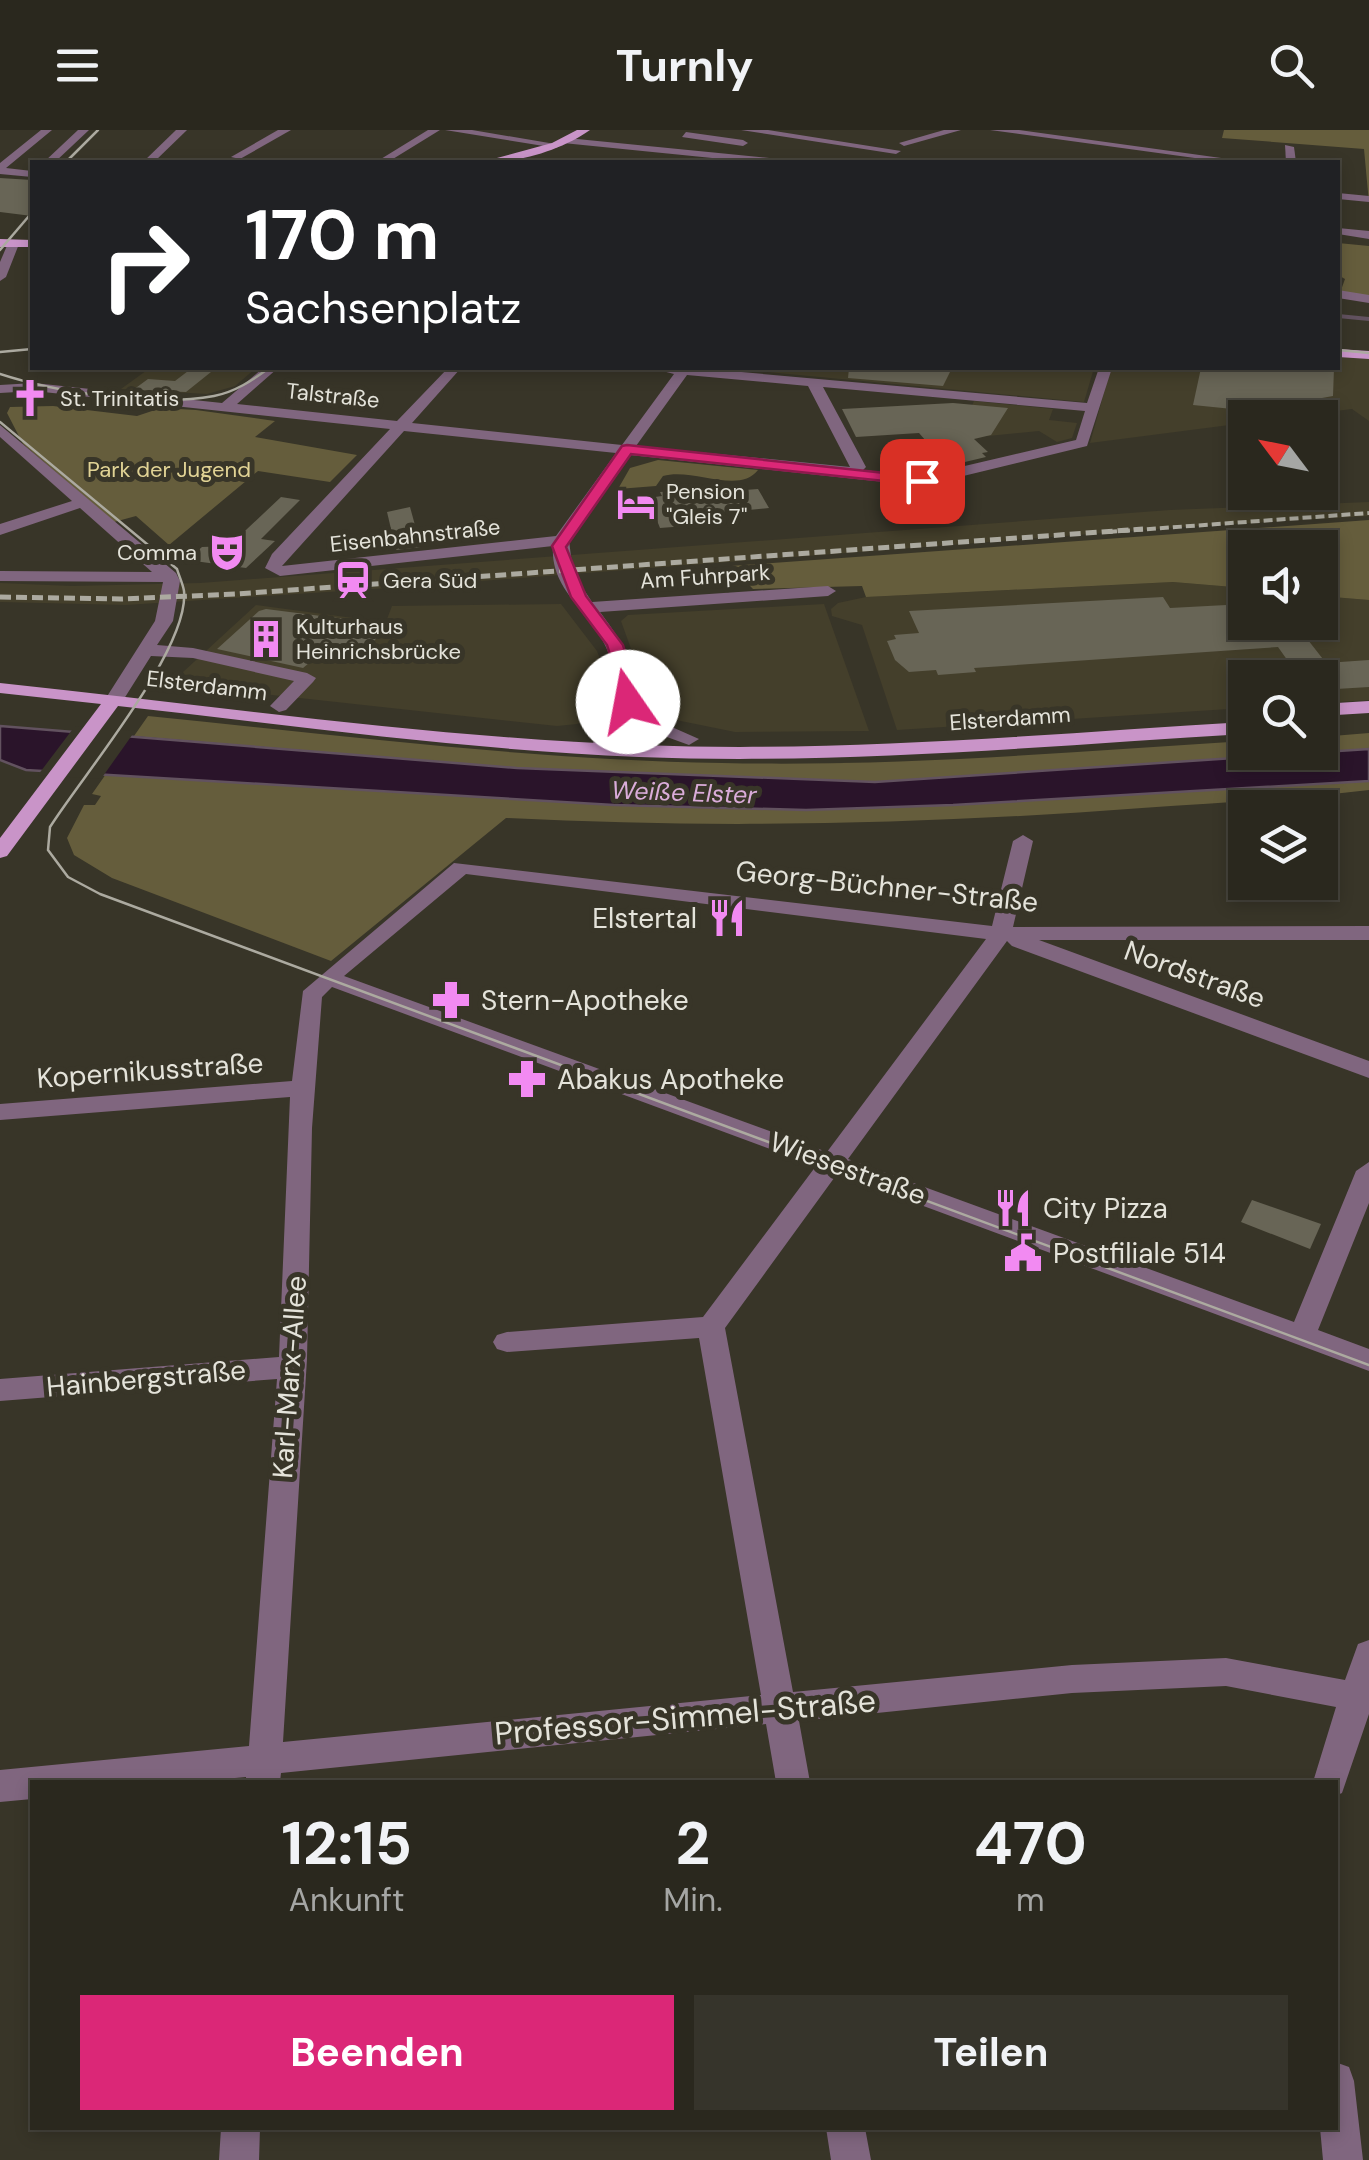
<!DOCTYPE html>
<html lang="de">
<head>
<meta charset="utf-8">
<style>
	body { margin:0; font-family:"DM Sans",sans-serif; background:#36342b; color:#f1f3f6; height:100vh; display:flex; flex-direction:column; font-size:38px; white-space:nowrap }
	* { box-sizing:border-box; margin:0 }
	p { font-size:32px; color:#a5a6a4 }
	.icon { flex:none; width:55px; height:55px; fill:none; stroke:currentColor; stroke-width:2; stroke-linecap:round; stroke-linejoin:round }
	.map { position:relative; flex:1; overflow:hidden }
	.details { position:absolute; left:30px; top:1650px; width:1308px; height:350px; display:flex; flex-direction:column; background:#2a281e; border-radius:0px; box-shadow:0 5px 15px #0003,0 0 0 2px #46443c }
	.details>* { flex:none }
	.banner { position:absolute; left:30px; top:30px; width:1310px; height:210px; border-radius:0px; box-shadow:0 5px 15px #0003,0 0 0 2px #46443c; background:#202124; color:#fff; overflow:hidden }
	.needle { width:65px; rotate:302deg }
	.tools { position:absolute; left:1228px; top:270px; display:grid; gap:20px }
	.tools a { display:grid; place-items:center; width:110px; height:110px; border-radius:0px; background:#2a281e; box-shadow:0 5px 15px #0003,0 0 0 2px #46443c; font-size:50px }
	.pin { position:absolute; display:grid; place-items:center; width:85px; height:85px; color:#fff; margin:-42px; border-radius:20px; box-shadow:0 5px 15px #0006 }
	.me { position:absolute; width:110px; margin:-55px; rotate:348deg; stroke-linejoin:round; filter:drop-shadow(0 0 8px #0008) }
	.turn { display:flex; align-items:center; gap:35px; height:210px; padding:0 50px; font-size:45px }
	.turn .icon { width:130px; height:130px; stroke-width:2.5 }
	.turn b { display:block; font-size:70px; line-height:85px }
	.eta { display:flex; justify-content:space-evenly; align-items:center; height:170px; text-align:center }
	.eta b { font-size:60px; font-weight:700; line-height:70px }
	.primary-button { display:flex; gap:20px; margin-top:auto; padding:20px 50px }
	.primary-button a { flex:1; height:115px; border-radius:0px; background:#db2777; color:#fff; font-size:40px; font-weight:700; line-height:115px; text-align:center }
	.primary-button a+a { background:#36342b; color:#f1f3f6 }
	header { display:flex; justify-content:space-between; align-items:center; height:130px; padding:0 50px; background:#2a281e; font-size:45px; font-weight:700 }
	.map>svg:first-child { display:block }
	.built { fill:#443f2b }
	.green { fill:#655d3c }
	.water { fill:#2a142a; stroke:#62525f; stroke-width:2.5 }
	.pier { fill:#383528 }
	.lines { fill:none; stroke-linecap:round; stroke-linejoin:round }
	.stream { stroke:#62525f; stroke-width:4 }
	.building { fill:#686556 }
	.minor { fill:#80667f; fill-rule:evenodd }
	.major { fill:#c994c8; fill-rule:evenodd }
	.tram { stroke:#acaaa0; stroke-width:2.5 }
	.rail-far1 { stroke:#acaaa0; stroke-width:4; stroke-dasharray:9 4; stroke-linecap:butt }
	.rail { stroke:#acaaa0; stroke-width:5; stroke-dasharray:11 5; stroke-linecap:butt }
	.route { fill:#db2777; stroke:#8e194d; stroke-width:2.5 }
	.labels { text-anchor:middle; stroke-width:10; stroke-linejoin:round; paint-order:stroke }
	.far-street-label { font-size:22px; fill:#e4e3da; stroke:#383528 }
	.far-poi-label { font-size:22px; fill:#e4e3da; stroke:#383528; text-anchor:start }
	.far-park-label { font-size:22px; fill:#e1d395; stroke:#383528 }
	.far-water-label { font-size:25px; font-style:italic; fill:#daacd9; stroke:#383528 }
	.street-label { font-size:28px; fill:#e4e3da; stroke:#383528 }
	.poi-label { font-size:28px; fill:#e4e3da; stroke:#383528; text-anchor:start }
	.near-street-label { font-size:32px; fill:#e4e3da; stroke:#383528 }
</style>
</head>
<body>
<header><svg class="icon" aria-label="menu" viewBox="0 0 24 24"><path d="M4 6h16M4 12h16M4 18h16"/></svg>Turnly<svg class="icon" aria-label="search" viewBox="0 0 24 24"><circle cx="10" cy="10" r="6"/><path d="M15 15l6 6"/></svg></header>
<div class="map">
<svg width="1369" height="2030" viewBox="0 0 1369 2030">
	<rect width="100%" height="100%" fill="#383528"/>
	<g class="built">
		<path d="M 1338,224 L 1369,227 L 1369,291 L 1352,279 L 1287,287 L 1245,288 L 1245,293 L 1090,313 L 1111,238 L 1338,238 Z"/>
		<path d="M 150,238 L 256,238 L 235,256 L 207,264 L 121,259 Z"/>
		<path d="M 724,238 L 1094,238 L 1084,272 Z"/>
		<path d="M 974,271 L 1053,279 L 1049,290 L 1077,293 L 1072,308 L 1057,312 L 1039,301 L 988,306 L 962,298 Z"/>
		<path d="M 1369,372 L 1369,386 L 1183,397 L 404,457 L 126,475 L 0,472 L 0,453 L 72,456 L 200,453 L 1170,380 Z"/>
		<path d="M 1173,452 L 1245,458 L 1245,492 L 1320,492 L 1320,466 L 1369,470 L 1369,570 L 1320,573 L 1320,548 L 1245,548 L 1245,578 L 897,600 L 862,495 L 832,486 L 831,479 L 838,473 L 866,467 Z"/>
		<path d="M 561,474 L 597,521 L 602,534 L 605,554 L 597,578 L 591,588 L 577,594 L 557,596 L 170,554 L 256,475 L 368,490 L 387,489 L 392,476 Z"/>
		<path d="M 824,474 L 869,601 L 735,602 L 676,590 L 649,569 L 621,491 L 628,485 Z"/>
	</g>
	<g class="green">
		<path d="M 1224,0 L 1369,0 L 1369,73 L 1364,19 L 1222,8 Z"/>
		<path d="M 1338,113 L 1369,116 L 1369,166 L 1340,163 L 1345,149 L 1338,145 Z"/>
		<path d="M 53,276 L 137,286 L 161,278 L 196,280 L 275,291 L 255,307 L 357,325 L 330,352 L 258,341 L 169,415 L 136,386 L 114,392 L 23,314 L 7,283 L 10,277 Z"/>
		<path d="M 658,330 L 758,340 C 739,365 692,337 663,346 L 656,356 L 618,359 L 630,338 Z"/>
		<path d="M 1369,390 L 1369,470 L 1320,466 L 1320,418 L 1245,418 L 1245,458 L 1173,452 L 866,467 L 862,456 L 753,459 L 731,436 Z"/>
		<path d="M 148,586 C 339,605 531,630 722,633 C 897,637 1071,622 1245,611 L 1245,622 L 1320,622 L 1320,607 L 1369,603 L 1369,619 L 1314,624 L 875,652 L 517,638 L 134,606 Z"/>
		<path d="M 106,644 L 614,675 L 953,675 L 1369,651 L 1369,660 C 1294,669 1218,673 1142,678 C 930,694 718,699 506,688 L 331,831 L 112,748 L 74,725 L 67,708 L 84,675 L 95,675 L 101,666 L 92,664 Z"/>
	</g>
	<path class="water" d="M 0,596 L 517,638 L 875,652 L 1369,619 L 1369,651 L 953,675 L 806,680 L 614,675 L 26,640 L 0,630 Z"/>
	<path class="pier" d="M 75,596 L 135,601 L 101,649 L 38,645 Z"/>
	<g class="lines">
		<path class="stream" d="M 1338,186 L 1369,189"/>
	</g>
	<g class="building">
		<path d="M 0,48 L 32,50 L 32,86 L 0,82 Z"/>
		<path d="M 192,238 L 216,238 L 186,262 L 133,260 L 148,249 L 175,251 Z"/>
		<path d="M 849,238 L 952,238 L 943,256 L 848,248 Z"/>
		<path d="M 1201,238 L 1334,238 L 1333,266 L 1311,270 L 1310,276 L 1300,276 L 1298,283 L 1282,284 L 1193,275 Z"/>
		<path d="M 953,273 L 1008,278 L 991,305 L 974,309 L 988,322 L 982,323 L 986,327 L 948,336 L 919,303 L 856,307 L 842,279 Z"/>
		<path d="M 717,358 L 719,362 L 758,359 L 769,378 L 707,384 L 711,394 L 660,398 L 648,368 L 662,366 L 660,362 Z"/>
		<path d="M 281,367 L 300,370 L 261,409 L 275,411 L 246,438 L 187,430 L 202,417 L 229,416 Z"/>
		<path d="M 410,377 L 421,417 L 396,420 L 387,382 Z"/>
		<path d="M 1163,467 L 1170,478 L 1245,474 L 1245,492 L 1294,492 L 1326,533 L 1369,530 L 1369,557 L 1320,560 L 1320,548 L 1300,548 L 1278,517 L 974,538 L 976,542 L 938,545 L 936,540 L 909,542 L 895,530 L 887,511 L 896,509 L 894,505 L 919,503 L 909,481 Z"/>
		<path d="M 266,479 L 321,486 L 389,494 L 367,519 L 333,513 L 303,538 L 217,519 L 259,481 Z"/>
		<path d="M 1252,1070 L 1321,1094 L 1310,1119 L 1241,1092 Z"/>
	</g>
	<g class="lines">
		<g class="minor">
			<path d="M 41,0 L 52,0 L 6,38 L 32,41 L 32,47 L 0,44 L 0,33 Z"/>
			<path d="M 78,0 L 89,0 L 55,32 L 44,32 Z"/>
			<path d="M 176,0 L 187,0 L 154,32 L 143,32 Z"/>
			<path d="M 278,0 L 291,0 L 240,29 L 231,27 Z"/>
			<path d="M 428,0 L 440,0 L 388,32 L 376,32 Z"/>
			<path d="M 445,0 L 472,0 L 561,15 L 556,18 Z"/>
			<path d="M 741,0 L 768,0 L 901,21 L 896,24 Z"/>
			<path d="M 944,0 L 961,0 L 904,16 L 899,13 Z"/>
			<path d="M 990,0 L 1019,0 L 1250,32 L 1224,32 Z"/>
			<path d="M 686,2 L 743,10 L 748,13 L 743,16 L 682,7 Z"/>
			<path d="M 567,8 L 779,29 L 784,32 L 752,32 L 563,13 Z"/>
			<path d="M 1285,15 L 1294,17 L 1296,32 L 1286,32 Z"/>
			<path d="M 1338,63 L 1369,66 L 1369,72 L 1338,69 Z"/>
			<path d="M 1338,98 L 1369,101 L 1369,109 L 1338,104 Z"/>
			<path d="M 9,111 L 19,114 L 6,147 L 0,151 L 0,132 Z"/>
			<path d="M 1338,160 L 1369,165 L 1369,173 L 1338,168 Z"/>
			<path d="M 263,238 L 278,238 L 237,274 L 397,291 L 448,238 L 461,238 L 412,293 L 622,315 L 674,244 L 651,238 L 696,238 L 1087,273 L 1099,238 L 1112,238 L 1087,316 L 922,356 L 630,325 L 569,410 L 573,443 L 592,472 L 828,456 L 836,461 L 828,466 L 600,482 C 618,506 633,527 629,558 L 656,590 L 699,609 L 689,615 L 642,598 L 625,576 L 611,619 L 601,625 L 591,619 C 599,594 613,569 612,542 C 611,492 549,469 553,416 L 280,446 L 265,438 L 272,424 L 390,299 L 34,261 L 0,263 L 0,255 L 34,253 L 222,273 ZM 687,245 L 808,256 L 850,337 L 636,316 ZM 823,257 L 1085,281 L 1076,310 L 922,346 L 863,340 L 866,337 ZM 404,301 L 616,323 L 556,406 L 282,436 Z"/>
			<path d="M 0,295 L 176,443 L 180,451 L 173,491 L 157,515 L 193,518 L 307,543 L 316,548 L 313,552 L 286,580 L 279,582 L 270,576 L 294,551 L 193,528 L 151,526 L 122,572 L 108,572 L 106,568 L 155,491 L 163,452 L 0,451 L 0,441 L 152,442 L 80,378 L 0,405 L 0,394 L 72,371 L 0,307 Z"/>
			<path d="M 1023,705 L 1033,711 L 1013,797 L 1369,796 L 1369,810 L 1039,810 L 1369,931 L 1369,948 L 1012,816 L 1007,811 L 848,1029 L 1294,1192 L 1356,1041 L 1369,1032 L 1369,1073 L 1318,1200 L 1369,1219 L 1369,1241 L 837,1044 L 725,1198 L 793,1562 L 1072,1535 L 1226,1528 L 1345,1550 L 1358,1514 L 1369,1510 L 1369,1584 L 1342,1663 L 1335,1666 L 1335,1652 L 1313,1652 L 1336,1577 L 1226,1556 L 1072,1563 L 799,1591 L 810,1652 L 776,1652 L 766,1594 L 281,1643 L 280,1652 L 246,1652 L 246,1647 L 191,1652 L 32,1652 L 32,1669 L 0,1672 L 0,1640 L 249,1616 L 277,1249 L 0,1271 L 0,1249 L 279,1227 L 290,967 L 0,990 L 0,974 L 292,951 L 303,861 L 454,733 L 992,796 L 1013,711 ZM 466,744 L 986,809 L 827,1022 L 344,846 ZM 332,857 L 816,1036 L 703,1187 L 507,1202 L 497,1205 L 493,1212 L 497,1219 L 507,1222 L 699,1208 L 761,1565 L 283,1612 L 307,1229 L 312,998 L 322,867 Z"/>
			<path d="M 1335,1932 L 1349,1937 L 1354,1951 L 1363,2030 L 1323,2030 L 1320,1998 L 1335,1998 Z"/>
			<path d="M 221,1998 L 260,1998 L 259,2030 L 219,2030 Z"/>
			<path d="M 826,1998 L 865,1998 L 871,2030 L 831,2030 Z"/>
		</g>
		<g class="major">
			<path d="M 577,0 L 590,0 C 562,20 516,34 482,32 L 552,13 Z"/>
			<path d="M 0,109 L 32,110 L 32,117 L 0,117 Z"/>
			<path d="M 1338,219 L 1369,221 L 1369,229 L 1338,227 Z"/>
			<path d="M 0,553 C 211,575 426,607 640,615 C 842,623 1044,604 1245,592 L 1245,604 C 1044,616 841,635 639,627 C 465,620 291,595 118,576 L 7,726 L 0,728 L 0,708 L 101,574 L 0,563 Z"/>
			<path d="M 1369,571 L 1369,583 L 1320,586 L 1320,574 Z"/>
		</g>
		<g class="tram">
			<path d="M 66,32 L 98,0"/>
			<path d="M 0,120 L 29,86"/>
			<path d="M 1338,220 L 1369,223"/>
			<path d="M 0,222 L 32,219"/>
			<path d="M 0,244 C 58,263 154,277 214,266 C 235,262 253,250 269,238"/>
			<path d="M 0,292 L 177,439 C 179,446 183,454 184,461 C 190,519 82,646 50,697 L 48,720 L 68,747 L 100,764 L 1369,1235"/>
		</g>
		<path class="rail-far1" d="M 1108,402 L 1369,383"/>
		<path class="rail" d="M 0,467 L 121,469 L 236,464 L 1143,399"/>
	</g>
	<path class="route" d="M 627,315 L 922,347 L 929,351 L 922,355 L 631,324 L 566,417 L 586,466 L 623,515 L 629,534 L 628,559 L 637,572 L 628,577 L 622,575 L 611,559 L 613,534 L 607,515 L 571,467 L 552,416 L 622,316 Z"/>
	<defs>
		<g id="church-bare" transform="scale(3)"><path d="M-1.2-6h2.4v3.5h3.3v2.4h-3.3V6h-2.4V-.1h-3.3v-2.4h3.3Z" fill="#f28af2" stroke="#383528" stroke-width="2.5" paint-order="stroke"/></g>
		<g id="hotel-bare" transform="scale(3)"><path d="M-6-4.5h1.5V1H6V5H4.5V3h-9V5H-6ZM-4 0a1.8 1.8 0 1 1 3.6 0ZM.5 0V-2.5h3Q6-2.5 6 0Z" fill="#f28af2" stroke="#383528" stroke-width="2.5" paint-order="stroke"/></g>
		<g id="theatre-bare" transform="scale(3)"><path d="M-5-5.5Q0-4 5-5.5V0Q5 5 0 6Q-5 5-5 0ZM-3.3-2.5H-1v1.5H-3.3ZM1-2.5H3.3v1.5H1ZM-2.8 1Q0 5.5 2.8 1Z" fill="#f28af2" stroke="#383528" stroke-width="2.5" paint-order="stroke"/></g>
		<g id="station-bare" transform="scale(3)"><path d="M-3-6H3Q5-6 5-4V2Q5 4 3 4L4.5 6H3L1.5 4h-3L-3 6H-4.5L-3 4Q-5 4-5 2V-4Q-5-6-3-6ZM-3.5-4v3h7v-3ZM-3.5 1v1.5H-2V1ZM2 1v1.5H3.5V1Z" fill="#f28af2" stroke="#383528" stroke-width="2.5" paint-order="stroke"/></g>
		<g id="building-bare" transform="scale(3)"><path d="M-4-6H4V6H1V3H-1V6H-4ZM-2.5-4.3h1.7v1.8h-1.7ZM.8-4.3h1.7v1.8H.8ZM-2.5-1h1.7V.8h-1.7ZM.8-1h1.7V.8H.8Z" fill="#f28af2" stroke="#383528" stroke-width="2.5" paint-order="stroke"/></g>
		<g id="restaurant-bare" transform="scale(3)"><path d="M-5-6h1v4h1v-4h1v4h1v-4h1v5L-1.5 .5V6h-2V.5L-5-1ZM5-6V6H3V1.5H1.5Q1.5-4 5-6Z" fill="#f28af2" stroke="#383528" stroke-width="2.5" paint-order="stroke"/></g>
		<g id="pharmacy-bare" transform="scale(3)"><path d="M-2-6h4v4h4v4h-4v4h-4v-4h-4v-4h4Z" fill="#f28af2" stroke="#383528" stroke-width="2.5" paint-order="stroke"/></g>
		<g id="civic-bare" transform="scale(3)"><path d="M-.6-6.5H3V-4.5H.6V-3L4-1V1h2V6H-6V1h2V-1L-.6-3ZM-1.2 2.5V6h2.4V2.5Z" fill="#f28af2" stroke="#383528" stroke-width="2.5" paint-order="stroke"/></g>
	</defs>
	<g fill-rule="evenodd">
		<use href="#church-bare" x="30" y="268"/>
		<use href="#hotel-bare" x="636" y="374"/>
		<use href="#theatre-bare" x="227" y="422"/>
		<use href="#station-bare" x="353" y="450"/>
		<use href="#building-bare" x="266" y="509"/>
		<use href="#restaurant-bare" x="727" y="788"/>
		<use href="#pharmacy-bare" x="451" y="870"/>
		<use href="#pharmacy-bare" x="527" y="949"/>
		<use href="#restaurant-bare" x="1013" y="1078"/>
		<use href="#civic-bare" x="1023" y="1123"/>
	</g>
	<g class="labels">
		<g class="far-street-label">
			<text transform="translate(333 265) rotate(6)" y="8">Talstraße</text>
			<text transform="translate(415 405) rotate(-6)" y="8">Eisenbahnstraße</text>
			<text transform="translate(705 446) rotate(-4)" y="8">Am Fuhrpark</text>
			<text transform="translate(207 555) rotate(7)" y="8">Elsterdamm</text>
			<text transform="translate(1010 588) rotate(-4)" y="8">Elsterdamm</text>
		</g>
		<g class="far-poi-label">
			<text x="60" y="276">St. Trinitatis</text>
			<text x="666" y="369">Pension<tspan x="666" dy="25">"Gleis 7"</tspan></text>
			<text x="197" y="430" text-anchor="end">Comma</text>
			<text x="383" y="458">Gera Süd</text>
			<text x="296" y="504">Kulturhaus<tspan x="296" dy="25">Heinrichsbrücke</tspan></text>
		</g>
		<g class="far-park-label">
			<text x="169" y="347">Park der Jugend</text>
		</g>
		<g class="far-water-label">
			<text transform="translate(684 662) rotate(2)" y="9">Weiße Elster</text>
		</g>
		<g class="street-label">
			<text transform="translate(887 756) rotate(6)" y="10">Georg-Büchner-Straße</text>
			<text transform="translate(1195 844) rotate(20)" y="10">Nordstraße</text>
			<text transform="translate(150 940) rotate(-4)" y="10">Kopernikusstraße</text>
			<text transform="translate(848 1038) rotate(20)" y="10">Wiesestraße</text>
			<text transform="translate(289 1247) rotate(-86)" y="10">Karl-Marx-Allee</text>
			<text transform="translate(146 1248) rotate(-5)" y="10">Hainbergstraße</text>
		</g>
		<g class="poi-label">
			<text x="697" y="798" text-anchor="end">Elstertal</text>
			<text x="481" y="880">Stern-Apotheke</text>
			<text x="557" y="959">Abakus Apotheke</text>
			<text x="1043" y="1088">City Pizza</text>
			<text x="1053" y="1133">Postfiliale 514</text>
		</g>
		<g class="near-street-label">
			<text transform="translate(685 1587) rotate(-5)" y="11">Professor-Simmel-Straße</text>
		</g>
	</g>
</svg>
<div class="tools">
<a><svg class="needle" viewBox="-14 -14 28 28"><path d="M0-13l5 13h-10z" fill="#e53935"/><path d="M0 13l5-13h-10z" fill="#a5a6a4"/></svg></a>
<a><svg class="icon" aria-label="sound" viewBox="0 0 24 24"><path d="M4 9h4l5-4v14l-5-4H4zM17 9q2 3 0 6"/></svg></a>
<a><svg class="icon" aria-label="search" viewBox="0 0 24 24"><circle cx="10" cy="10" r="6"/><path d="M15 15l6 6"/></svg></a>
<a><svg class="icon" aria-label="layers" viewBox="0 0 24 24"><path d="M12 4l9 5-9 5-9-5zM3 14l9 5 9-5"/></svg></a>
</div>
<div class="pin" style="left:922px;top:351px;background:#d93025"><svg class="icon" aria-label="arrive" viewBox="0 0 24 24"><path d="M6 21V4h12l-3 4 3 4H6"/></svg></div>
<svg class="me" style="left:628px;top:572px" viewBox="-20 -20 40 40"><circle r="19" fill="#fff"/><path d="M0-13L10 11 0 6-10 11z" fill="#db2777"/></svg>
<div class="banner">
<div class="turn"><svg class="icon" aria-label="right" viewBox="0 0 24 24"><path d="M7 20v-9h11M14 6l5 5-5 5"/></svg><div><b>170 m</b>Sachsenplatz</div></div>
</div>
<section class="details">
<div class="eta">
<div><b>12:15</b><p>Ankunft</p></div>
<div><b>2</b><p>Min.</p></div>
<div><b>470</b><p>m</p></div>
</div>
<div class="primary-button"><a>Beenden</a><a>Teilen</a></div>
</section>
</div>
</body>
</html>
